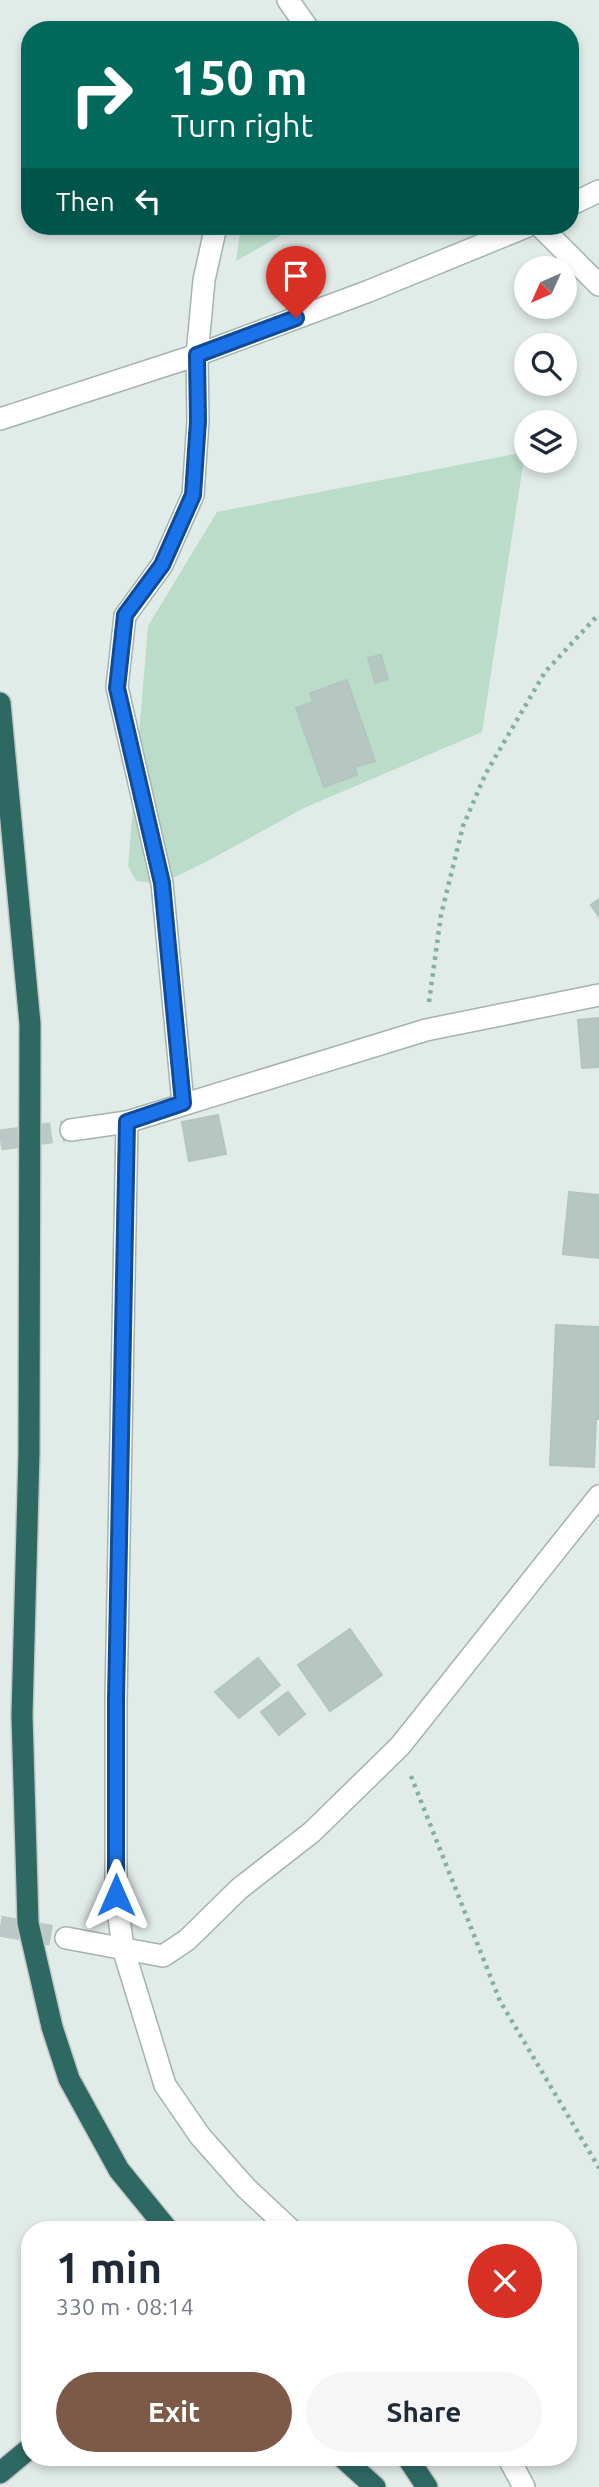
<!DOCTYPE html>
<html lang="en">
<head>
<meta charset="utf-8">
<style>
	body { margin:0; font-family:Ubuntu,sans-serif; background:#f6f6f7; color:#1f2937; height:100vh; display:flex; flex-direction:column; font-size:26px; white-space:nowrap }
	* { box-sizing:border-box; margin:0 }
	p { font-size:23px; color:#747a83 }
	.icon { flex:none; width:38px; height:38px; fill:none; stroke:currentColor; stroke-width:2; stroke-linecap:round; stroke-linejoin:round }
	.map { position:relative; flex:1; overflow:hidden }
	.drawer { position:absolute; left:21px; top:2221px; width:556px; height:245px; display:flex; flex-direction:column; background:#fff; border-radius:28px; box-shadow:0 4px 10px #0003 }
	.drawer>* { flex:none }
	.hud { position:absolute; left:21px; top:21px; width:558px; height:214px; border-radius:28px; box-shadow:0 4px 10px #0003; background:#00695c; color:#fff; overflow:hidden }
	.needle { width:46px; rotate:225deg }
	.fabs { position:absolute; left:514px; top:256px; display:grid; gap:14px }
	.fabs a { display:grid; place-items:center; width:63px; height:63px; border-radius:50%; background:#fff; box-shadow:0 4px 10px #0003; font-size:35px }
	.pin { position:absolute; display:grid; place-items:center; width:60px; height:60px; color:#fff; margin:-72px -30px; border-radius:50% 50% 50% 0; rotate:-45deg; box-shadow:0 0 7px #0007 }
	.pin .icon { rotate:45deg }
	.me { position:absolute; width:77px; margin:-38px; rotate:0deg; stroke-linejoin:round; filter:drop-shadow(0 0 5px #0008) }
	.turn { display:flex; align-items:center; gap:24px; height:147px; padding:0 35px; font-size:32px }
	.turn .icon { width:91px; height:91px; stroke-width:2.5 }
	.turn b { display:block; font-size:49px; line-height:60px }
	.then { display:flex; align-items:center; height:66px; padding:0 35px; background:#0003; gap:14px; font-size:26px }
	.round { display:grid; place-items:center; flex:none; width:74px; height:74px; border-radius:37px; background:#f6f6f7 }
	.head { display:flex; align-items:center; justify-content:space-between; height:119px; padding:0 35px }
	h1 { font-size:42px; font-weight:700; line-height:52px }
	.button { display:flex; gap:14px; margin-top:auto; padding:14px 35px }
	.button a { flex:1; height:80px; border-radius:42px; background:#7d5947; color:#fff; font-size:28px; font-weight:700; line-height:80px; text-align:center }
	.button a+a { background:#f6f6f7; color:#1f2937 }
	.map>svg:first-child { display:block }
	.green { fill:#badcc8 }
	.building { fill:#b6c6c1; stroke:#b3c5c0; stroke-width:2 }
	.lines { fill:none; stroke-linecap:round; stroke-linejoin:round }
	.minor-tunnel { stroke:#bbc8c5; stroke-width:21; stroke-dasharray:21 10; stroke-linecap:butt }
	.minor-casing { stroke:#a4b3b0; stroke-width:24 }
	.tertiary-casing { stroke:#a4b3b0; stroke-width:24 }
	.motorway-casing { stroke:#c1c8c7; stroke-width:24 }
	.path { stroke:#82afa6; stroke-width:4.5; stroke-dasharray:3.5 5; stroke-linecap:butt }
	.minor { stroke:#fff; stroke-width:21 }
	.tertiary { stroke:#fff; stroke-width:21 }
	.motorway { stroke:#2e6863; stroke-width:21 }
	.route-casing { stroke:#114b97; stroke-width:18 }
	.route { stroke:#1a73e8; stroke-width:12 }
</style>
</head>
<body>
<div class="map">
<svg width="599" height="2487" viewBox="0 0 599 2487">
	<rect width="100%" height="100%" fill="#e1ebe8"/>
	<g class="green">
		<path d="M 241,226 L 297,226 L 236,261 Z"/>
		<path d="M 525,452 L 482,732 L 304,808 L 204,863 L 160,884 L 136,881 L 128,866 L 148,626 L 217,512 Z"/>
	</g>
	<g class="building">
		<path d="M 381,655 L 388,679 L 375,683 L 368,658 Z"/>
		<path d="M 347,680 L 375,761 L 355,767 L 357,775 L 324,787 L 296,708 L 313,702 L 310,693 Z"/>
		<path d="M 599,899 L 599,917 L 591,905 Z"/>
		<path d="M 599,1018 L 599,1067 L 582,1068 L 578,1020 Z"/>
		<path d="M 218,1115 L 226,1154 L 189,1161 L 182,1122 Z"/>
		<path d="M 569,1192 L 599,1195 L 599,1258 L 563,1254 Z"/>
		<path d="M 556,1325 L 599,1327 L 599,1419 L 596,1419 L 594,1467 L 550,1465 Z"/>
		<path d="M 350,1629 L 382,1675 L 330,1711 L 298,1665 Z"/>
		<path d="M 258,1658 L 280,1685 L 239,1718 L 215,1692 Z"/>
		<path d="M 288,1692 L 305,1714 L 279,1735 L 261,1712 Z"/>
	</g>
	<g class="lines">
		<g class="minor-tunnel">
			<path d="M 0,1140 L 71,1130"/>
			<path d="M 0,1926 L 66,1938"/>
		</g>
		<g class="minor-casing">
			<g id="minor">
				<path d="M 288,0 L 309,30"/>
				<path d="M 540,226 L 599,285"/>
				<path d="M 183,1103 L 162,883 L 117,687 L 125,616 L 162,565 L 193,495 L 198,421 L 197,355 L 204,280 L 216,226"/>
				<path d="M 127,1122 L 116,1700 L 116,1895 L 123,1948 L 165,2085 L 200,2136 L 246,2188 L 291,2230"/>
				<path d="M 71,1130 L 127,1122 L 426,1030 L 599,995"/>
				<path d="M 66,1938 L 163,1956 L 187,1940 L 239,1889 L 312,1832 L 400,1746 L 599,1496"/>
				<path d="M 508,2457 L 524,2487"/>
			</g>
		</g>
		<g class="tertiary-casing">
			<g id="tertiary">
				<path d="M 570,205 L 599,191"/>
				<path d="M 0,419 L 197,355 L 369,291 L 528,226"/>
			</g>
		</g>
		<g class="motorway-casing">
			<g id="motorway">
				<path d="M 0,703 L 30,1024 L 29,1453 L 22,1715 L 28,1923 L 52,2027 L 69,2079 L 119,2170 L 168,2230"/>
				<path d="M 342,2457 L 375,2487"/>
				<path d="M 407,2457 L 427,2487"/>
				<path d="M 0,2473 L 30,2448"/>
			</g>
		</g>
		<g class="path">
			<path d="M 429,1002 L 441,915 L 463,826 L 486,773 L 545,672 L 599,614"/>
			<path d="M 411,1776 L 500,2001 L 599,2168"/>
		</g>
		<use href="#minor" class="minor"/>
		<use href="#tertiary" class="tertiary"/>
		<use href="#motorway" class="motorway"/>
	</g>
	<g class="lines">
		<g class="route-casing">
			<path id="route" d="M 116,1895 L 116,1700 L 127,1122 L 183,1103 L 162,883 L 117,688 L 125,615 L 162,565 L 193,495 L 198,421 L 197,355 L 296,318"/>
		</g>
		<use href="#route" class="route"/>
	</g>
</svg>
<div class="fabs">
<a><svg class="needle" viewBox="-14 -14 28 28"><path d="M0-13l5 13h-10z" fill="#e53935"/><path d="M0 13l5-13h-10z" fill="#747a83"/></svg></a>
<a><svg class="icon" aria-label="search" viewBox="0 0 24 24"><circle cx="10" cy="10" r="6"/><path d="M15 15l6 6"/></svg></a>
<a><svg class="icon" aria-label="layers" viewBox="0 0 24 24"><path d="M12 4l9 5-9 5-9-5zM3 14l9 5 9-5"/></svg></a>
</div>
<div class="pin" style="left:296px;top:318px;background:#d93025"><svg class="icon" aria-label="arrive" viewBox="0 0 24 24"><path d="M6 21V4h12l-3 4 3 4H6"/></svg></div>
<svg class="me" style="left:116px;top:1895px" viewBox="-20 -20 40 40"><path d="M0-17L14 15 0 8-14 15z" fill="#1a73e8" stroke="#fff" stroke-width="4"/></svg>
<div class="hud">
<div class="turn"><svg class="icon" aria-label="right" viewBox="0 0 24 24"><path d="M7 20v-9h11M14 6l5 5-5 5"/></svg><div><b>150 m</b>Turn right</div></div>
<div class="then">Then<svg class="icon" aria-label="left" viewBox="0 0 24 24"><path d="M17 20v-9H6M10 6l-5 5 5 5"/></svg></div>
</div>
<section class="drawer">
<div class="head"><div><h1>1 min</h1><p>330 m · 08:14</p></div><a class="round" style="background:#d93025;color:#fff"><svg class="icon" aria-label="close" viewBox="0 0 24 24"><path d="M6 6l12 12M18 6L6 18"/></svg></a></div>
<div class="button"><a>Exit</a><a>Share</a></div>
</section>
</div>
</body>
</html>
